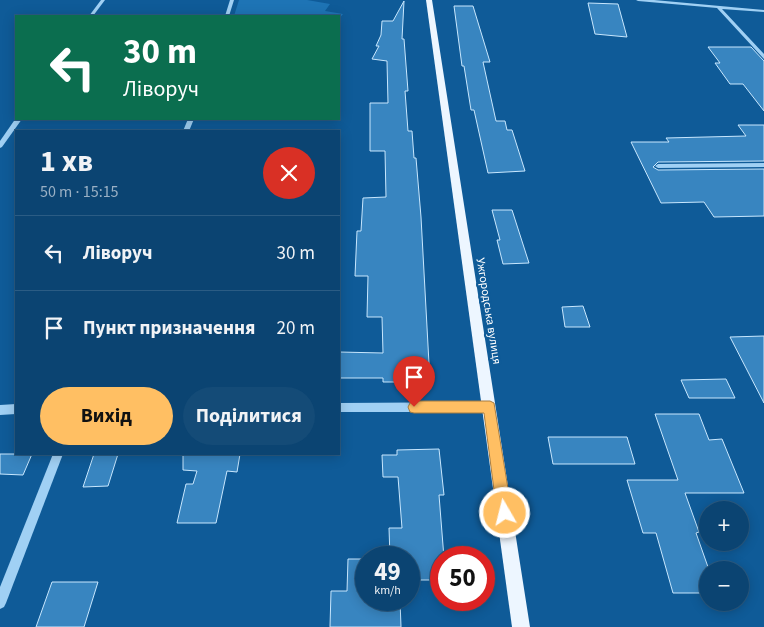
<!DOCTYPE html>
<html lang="uk">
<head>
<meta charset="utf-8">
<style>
	body { margin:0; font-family:"Source Sans 3",sans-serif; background:#144b77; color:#f1f3f6; height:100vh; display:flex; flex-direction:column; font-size:19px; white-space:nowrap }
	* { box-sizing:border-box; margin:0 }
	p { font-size:16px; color:#9ab0c4 }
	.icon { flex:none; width:28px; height:28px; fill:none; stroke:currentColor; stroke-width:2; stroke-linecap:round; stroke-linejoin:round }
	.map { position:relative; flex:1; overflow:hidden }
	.drawer { position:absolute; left:15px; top:130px; width:325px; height:325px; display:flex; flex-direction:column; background:#0b4472; border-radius:0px; box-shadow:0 2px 12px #0003,0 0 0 1px #2b5c84 }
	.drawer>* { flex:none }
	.banner { position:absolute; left:15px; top:15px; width:325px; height:105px; border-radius:0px; box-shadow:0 2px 12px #0003,0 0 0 1px #2b5c84; background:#0b6e4f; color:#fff; overflow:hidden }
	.tools { position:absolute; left:699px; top:501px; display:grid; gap:10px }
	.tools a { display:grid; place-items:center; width:50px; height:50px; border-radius:50%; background:#0b4472; box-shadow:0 2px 12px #0003,0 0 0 1px #2b5c84; font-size:25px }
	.speed { position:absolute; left:355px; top:546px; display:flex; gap:10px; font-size:25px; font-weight:700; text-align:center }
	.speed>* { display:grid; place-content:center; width:65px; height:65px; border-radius:50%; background:#0b4472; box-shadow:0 2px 12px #0003,0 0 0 1px #2b5c84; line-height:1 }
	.speed small { font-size:12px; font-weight:400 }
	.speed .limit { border:8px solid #d22; background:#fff; color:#111 }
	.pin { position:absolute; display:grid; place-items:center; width:42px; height:42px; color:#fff; margin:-51px -21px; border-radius:50% 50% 50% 0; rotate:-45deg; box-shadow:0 0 5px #0007 }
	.pin .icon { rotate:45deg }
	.me { position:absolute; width:55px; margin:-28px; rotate:352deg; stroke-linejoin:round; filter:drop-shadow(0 0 4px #0008) }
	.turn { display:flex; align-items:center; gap:18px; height:105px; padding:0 25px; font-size:22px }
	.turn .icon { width:65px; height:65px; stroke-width:2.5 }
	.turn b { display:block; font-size:35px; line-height:42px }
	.round { display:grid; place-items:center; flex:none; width:52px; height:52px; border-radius:26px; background:#144b77 }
	.summary { display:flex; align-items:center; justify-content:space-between; height:85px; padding:0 25px }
	h1 { font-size:30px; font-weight:700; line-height:38px }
	.action { display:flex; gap:10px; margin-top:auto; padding:10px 25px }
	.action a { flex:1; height:58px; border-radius:30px; background:#ffbf63; color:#111; font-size:20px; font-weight:700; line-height:58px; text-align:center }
	.action a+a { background:#144b77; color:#f1f3f6 }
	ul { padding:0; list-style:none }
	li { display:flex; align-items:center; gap:15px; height:75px; padding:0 25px; border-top:1px solid #2b5c84 }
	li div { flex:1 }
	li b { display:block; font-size:19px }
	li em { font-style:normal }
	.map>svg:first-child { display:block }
	.green { fill:#1e74b5 }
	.building { fill:#3885c0; stroke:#c8e7fe }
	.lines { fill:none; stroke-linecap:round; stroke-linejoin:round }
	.minor { fill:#a0d0f4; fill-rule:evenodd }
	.major { fill:#edf6ff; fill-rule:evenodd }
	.route { fill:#ffbf63; stroke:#a67c40 }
	.labels { text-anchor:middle; stroke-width:4.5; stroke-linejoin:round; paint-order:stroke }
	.street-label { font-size:12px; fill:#fff; stroke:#0f5b98 }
</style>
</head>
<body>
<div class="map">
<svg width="764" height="627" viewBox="0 0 764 627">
	<rect width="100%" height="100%" fill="#0f5b98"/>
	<path class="green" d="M 239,0 L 307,0 L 330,4 L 325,11 L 343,14 L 339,19 L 339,16 L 234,16 Z"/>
	<g class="building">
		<path d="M 404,1 L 402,39 L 404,39 L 408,91 L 405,91 L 408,131 L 412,131 L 414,158 L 416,158 L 421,217 L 430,382 L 383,382 L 383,378 L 339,378 L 339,352 L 383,353 L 382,317 L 367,317 L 368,276 L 355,276 L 357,231 L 361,231 L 363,198 L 386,197 L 385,151 L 370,151 L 370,103 L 388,103 L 387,61 L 372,59 L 379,46 L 376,46 L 381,35 L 382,21 L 393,21 Z"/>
		<path d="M 588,3 L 618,4 L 627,37 L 595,34 Z"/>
		<path d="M 454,6 L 473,6 L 490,62 L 483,62 L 496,121 L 505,121 L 507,130 L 512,130 L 525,171 L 488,173 L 474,110 L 471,110 L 464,66 L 462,66 Z"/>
		<path d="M 708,47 L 751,47 L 764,61 L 764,111 L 743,84 L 730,84 L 715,63 L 720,63 Z"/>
		<path d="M 738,125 L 764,125 L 764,161 L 658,162 L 653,167 L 658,170 L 764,169 L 764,216 L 714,217 L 704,202 L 661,203 L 631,142 L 669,142 L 666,138 L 746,136 Z"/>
		<path d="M 492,210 L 512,210 L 529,263 L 503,264 L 497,240 L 500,240 Z"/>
		<path d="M 583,306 L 590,327 L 565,327 L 562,307 Z"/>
		<path d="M 764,336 L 764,403 L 730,337 Z"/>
		<path d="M 726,379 L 735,398 L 689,398 L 681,380 Z"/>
		<path d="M 655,414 L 699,414 L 709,440 L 722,439 L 744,493 L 685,493 L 699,532 L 696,533 L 708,567 L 708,593 L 673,593 L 656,533 L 643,533 L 627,480 L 678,480 Z"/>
		<path d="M 548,437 L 627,437 L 635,464 L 553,464 Z"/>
		<path d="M 439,449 L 444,495 L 439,495 L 444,558 L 441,558 L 441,580 L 409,580 L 409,558 L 390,558 L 389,528 L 402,528 L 398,477 L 383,477 L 382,455 L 397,455 L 397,450 Z"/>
		<path d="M 0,454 L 32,454 L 23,475 L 0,474 Z"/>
		<path d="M 94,454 L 118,454 L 108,486 L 83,487 Z"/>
		<path d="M 183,454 L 240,454 L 237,472 L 227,471 L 216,523 L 177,523 L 186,484 L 193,484 L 197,471 L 183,470 Z"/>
		<path d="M 348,559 L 366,559 L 366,600 L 400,600 L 401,627 L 330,627 L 331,591 L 347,591 Z"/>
		<path d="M 52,582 L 98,582 L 84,627 L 36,627 Z"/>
	</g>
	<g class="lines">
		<g class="minor">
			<path d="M 101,0 L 105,0 L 93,16 L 89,16 Z"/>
			<path d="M 230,0 L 234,0 L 229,16 L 225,16 Z"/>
			<path d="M 636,0 L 654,0 L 764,10 L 764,12 L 722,9 L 764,54 L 764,59 L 717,8 L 638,1 Z"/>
			<path d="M 16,118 L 22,119 L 2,147 L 0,148 L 0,141 Z"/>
			<path d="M 188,119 L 194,119 L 189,131 L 183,131 Z"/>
			<path d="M 764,163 L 764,167 L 658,168 L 655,166 L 658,164 Z"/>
			<path d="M 490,402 L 494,404 L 495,407 L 494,410 L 490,412 L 339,412 L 339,403 Z"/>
			<path d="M 16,404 L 16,414 L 0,415 L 0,405 Z"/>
			<path d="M 53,454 L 63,454 L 6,603 L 4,607 L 0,609 L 0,587 Z"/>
		</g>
		<path class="major" d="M 426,0 L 432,0 L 530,627 L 512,627 Z"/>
	</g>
	<path class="route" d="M 414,401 L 490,401 L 494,403 L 512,513 L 510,518 L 505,520 L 500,518 L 497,513 L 484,413 L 414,413 L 410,412 L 408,407 L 410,403 Z"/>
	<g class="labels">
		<g class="street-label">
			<text transform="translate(489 311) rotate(81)" y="4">Ужгородська вулиця</text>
		</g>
	</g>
</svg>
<div class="tools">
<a>+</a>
<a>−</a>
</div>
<div class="speed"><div>49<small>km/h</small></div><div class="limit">50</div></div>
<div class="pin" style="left:414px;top:407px;background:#d93025"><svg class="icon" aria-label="arrive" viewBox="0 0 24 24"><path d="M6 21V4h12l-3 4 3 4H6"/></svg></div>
<svg class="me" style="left:505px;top:513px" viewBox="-20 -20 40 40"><circle r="17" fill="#ffbf63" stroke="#fff" stroke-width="3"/><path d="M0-11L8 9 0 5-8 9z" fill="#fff"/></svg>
<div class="banner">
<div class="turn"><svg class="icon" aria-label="left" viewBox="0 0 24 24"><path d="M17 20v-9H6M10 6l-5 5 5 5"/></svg><div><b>30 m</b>Ліворуч</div></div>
</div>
<section class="drawer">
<div class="summary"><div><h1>1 хв</h1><p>50 m · 15:15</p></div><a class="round" style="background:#d93025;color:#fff"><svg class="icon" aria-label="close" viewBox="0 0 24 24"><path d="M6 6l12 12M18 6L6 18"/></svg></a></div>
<ul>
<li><svg class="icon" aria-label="left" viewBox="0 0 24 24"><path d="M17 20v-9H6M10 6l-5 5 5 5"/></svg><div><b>Ліворуч</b></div><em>30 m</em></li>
<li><svg class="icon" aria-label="arrive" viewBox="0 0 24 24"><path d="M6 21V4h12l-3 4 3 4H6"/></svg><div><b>Пункт призначення</b></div><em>20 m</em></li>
</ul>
<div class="action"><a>Вихід</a><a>Поділитися</a></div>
</section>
</div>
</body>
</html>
